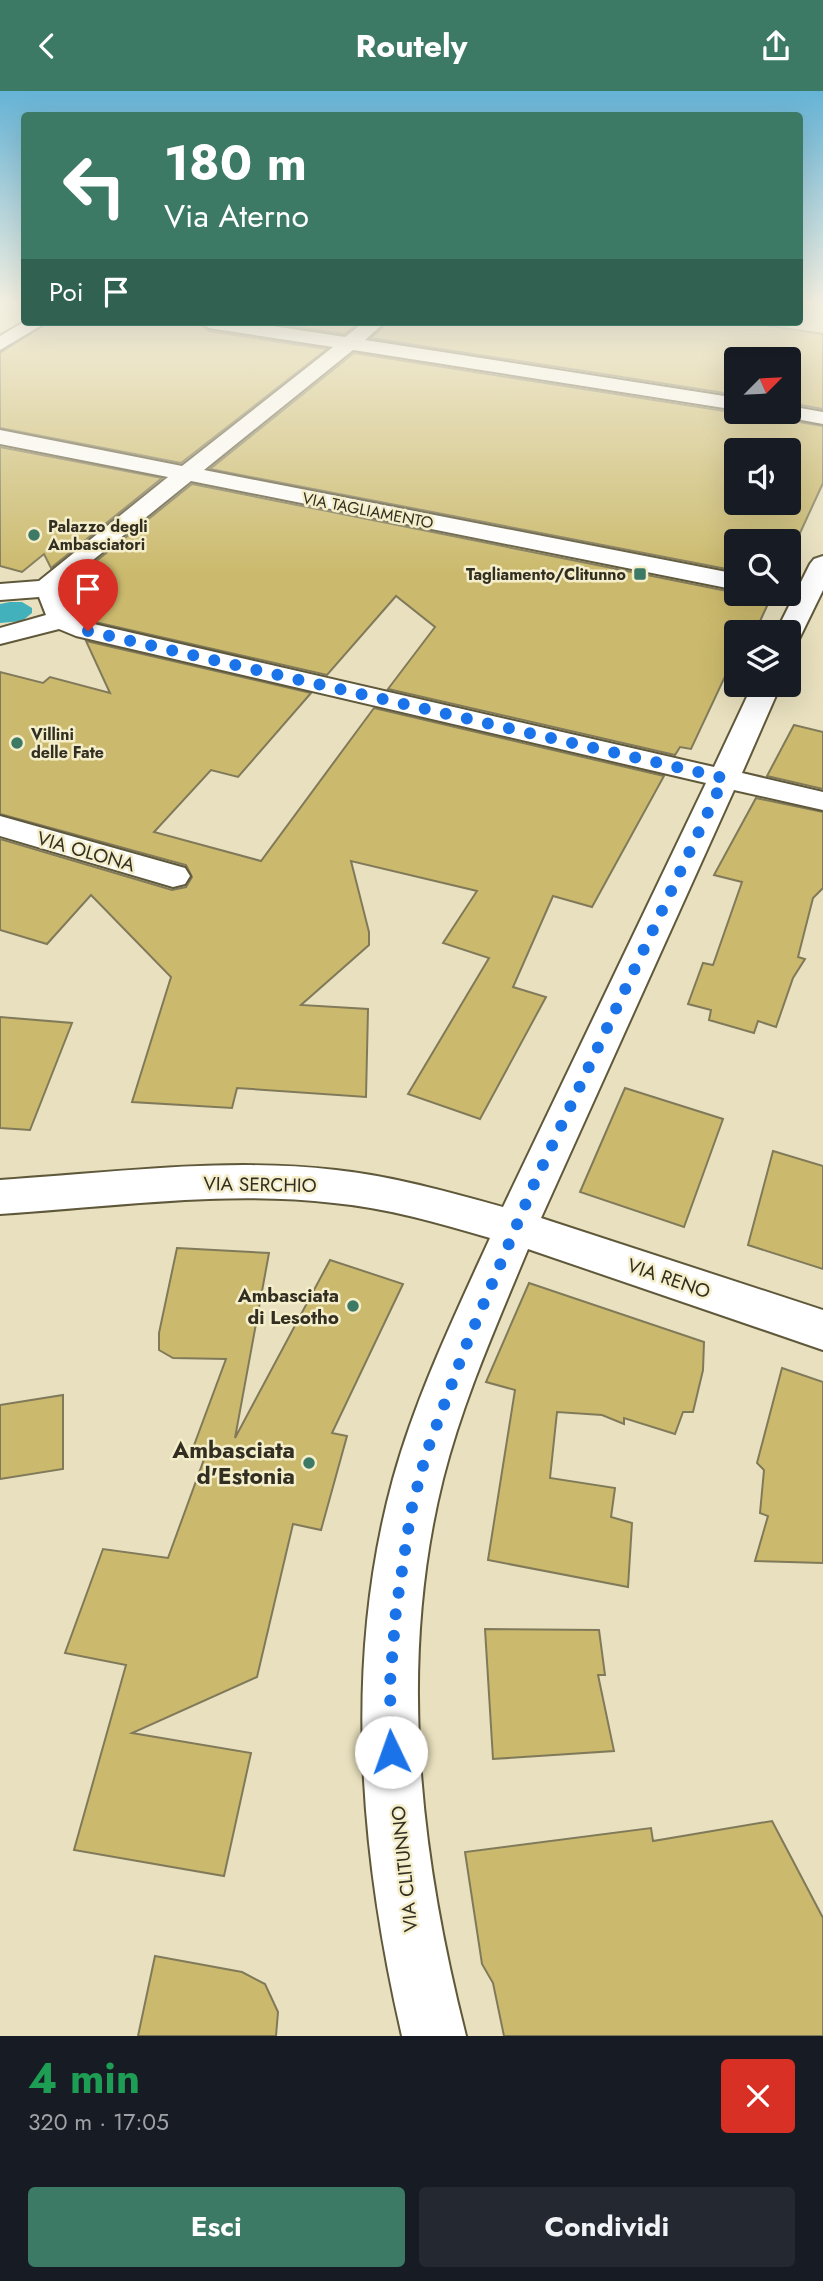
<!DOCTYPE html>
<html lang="it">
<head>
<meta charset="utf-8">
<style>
	body { margin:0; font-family:Jost,sans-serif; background:#242831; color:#f1f3f6; height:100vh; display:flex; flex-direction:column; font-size:26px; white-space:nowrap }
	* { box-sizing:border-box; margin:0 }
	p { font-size:23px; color:#9ea1a6 }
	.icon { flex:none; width:38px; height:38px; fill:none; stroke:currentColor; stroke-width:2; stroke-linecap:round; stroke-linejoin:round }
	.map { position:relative; height:1945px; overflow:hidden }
	.panel { display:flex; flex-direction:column; background:#171b24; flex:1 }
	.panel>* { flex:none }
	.guide { position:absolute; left:21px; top:21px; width:782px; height:214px; border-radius:7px; box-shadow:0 7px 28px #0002; background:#3c7a66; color:#fff; overflow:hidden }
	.needle { width:46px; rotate:66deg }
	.fabs { position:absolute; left:724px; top:256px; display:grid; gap:14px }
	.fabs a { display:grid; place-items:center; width:77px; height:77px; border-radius:7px; background:#171b24; box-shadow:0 7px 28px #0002; font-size:35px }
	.pin { position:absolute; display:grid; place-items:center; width:60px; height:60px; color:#fff; margin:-72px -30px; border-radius:50% 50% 50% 0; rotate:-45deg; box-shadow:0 0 7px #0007 }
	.pin .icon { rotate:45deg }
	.me { position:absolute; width:77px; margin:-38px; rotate:357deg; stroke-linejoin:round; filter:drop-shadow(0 0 5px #0008) }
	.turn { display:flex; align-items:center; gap:24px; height:147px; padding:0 28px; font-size:32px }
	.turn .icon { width:91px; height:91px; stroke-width:2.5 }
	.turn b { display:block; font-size:49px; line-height:60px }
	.then { display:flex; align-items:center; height:66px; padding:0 28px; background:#0003; gap:14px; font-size:26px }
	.round { display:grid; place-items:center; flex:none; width:74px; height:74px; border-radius:7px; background:#242831 }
	.headline { display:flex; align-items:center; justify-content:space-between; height:119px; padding:0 28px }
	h1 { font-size:42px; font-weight:700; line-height:52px; color:#1e9e55 }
	.cta { display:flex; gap:14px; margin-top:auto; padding:14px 28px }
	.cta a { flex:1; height:80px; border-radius:7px; background:#3c7a66; color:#fff; font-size:28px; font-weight:700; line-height:80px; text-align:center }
	.cta a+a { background:#242831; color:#f1f3f6 }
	header { display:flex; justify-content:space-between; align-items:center; height:91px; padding:0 28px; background:#3c7a66; color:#fff; font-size:32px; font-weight:700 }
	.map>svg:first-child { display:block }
	.water { fill:#42b1bb }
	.building { fill:#cbba6d; stroke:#817a5a; stroke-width:2; fill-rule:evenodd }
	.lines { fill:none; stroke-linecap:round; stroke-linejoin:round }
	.minor-casing { stroke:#5f583a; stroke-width:4 }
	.minor { fill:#fff; fill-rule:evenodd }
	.route { stroke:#1a73e8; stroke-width:12; stroke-dasharray:0 21.6 }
	.poi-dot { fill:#3c7a66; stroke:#f5eeca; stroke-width:2.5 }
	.labels { text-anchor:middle; stroke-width:5; stroke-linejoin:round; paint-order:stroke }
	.far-street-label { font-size:16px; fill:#322f22; stroke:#f5eeca }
	.far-poi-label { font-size:16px; font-weight:bold; fill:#322f22; stroke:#f5eeca; text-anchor:start }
	.street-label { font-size:19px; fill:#322f22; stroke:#f5eeca }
	.poi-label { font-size:19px; font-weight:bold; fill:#322f22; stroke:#f5eeca; text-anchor:end }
	.near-poi-label { font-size:23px; font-weight:bold; fill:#322f22; stroke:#f5eeca; text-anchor:end }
</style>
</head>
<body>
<header><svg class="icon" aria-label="back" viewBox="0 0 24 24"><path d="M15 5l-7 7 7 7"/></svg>Routely<svg class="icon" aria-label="share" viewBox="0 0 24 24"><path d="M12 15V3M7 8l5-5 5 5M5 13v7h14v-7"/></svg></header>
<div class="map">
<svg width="823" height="1945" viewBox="0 0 823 1945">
	<rect width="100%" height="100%" fill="#e8e0be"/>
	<path class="water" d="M 10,511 L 22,511 L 32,517 L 32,522 L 22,530 L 0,532 L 0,513 Z"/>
	<g class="building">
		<path d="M 49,231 L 198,231 L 209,240 L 327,258 L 181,372 L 0,337 L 0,262 Z"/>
		<path d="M 263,231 L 360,231 L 344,243 Z"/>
		<path d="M 388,231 L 743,231 L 823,243 L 823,318 L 789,312 L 789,268 L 737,268 L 737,304 L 371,247 Z"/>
		<path d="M 354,262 L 737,322 L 770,320 L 775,327 L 823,335 L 823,392 L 789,466 L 789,450 L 737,450 L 737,480 L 210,378 ZM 737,359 L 789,359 L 789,411 L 737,411 Z"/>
		<path d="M 0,356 L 162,387 L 51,477 L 44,463 L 22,481 L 0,475 Z"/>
		<path d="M 192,393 L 737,502 L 773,502 L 755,541 L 737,541 L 737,580 L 728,579 L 691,658 L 680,656 L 675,664 L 388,598 L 435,536 L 396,505 L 327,584 L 86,529 L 74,522 L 64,496 Z"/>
		<path d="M 86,550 L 311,602 L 238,686 L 211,679 L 154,741 L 261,770 L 374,617 L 664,685 L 592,816 L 553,805 L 513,896 L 546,906 L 480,1028 L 408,1003 L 489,867 L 443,852 L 477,800 L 351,770 L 369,841 L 369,854 L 301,914 L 368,918 L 366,1006 L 237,997 L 232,1017 L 132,1011 L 171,886 L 91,804 L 47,853 L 0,839 L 0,748 L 172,799 L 186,796 L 192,786 L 186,774 L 0,723 L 0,581 L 43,592 L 50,586 L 110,602 Z"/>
		<path d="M 794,634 L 823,641 L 823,698 L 767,685 Z"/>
		<path d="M 756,707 L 823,721 L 823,797 L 813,807 L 798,866 L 805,868 L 793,887 L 776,936 L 758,930 L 754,942 L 709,929 L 711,919 L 688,913 L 703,872 L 713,874 L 742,791 L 714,784 Z"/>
		<path d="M 0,926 L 72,932 L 30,1039 L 0,1037 Z"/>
		<path d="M 625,997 L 723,1028 L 684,1136 L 580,1101 Z"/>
		<path d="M 773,1060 L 823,1075 L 823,1178 L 748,1154 Z"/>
		<path d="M 177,1157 L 269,1162 L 235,1347 L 330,1169 L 403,1193 L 332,1342 L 347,1345 L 321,1439 L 293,1433 L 257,1586 L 132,1642 L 251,1662 L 224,1785 L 74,1759 L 126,1574 L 65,1562 L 103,1458 L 168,1467 L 207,1360 L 193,1357 L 226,1268 L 173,1267 L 159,1259 L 159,1242 Z"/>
		<path d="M 529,1192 L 704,1251 L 703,1279 L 693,1321 L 683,1321 L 675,1343 L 624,1327 L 624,1333 L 602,1324 L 557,1321 L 550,1387 L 615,1397 L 611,1426 L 632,1432 L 628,1496 L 488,1469 L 515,1299 L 486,1291 Z"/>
		<path d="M 782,1277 L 823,1291 L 823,1472 L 755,1470 L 768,1425 L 760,1422 L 764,1379 L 757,1372 Z"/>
		<path d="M 63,1304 L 63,1378 L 0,1388 L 0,1314 Z"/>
		<path d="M 485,1538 L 599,1539 L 605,1584 L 598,1584 L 614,1660 L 493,1668 Z"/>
		<path d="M 772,1730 L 823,1827 L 823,1945 L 504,1945 L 493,1892 L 482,1873 L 465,1761 L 651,1737 L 653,1750 Z"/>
		<path d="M 155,1865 L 242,1881 L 265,1893 L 278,1921 L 276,1945 L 138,1945 Z"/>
	</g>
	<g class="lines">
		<g class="minor-casing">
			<g id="minor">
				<path d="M 24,231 L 47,231 L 0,259 L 0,245 Z"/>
				<path d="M 200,231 L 245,231 L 345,246 L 364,231 L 385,231 L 365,249 L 737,307 L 737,319 L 353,259 L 204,379 L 737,483 L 737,499 L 191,390 L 62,494 L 61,497 L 72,524 L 85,531 L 714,676 L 753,593 L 781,593 L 742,682 L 823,701 L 823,719 L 734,699 L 541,1127 L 823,1219 L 823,1259 L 528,1158 C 497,1233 463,1309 443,1388 C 397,1572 420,1764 466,1945 L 402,1945 C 360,1763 343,1571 393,1388 C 416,1305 454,1226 490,1147 C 439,1132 387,1117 334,1112 C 223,1099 111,1116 0,1123 L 0,1089 C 111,1082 225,1066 336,1079 C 393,1085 448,1101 503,1116 L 706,692 L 76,545 L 59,538 L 0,553 L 0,537 L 46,524 L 39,506 L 0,509 L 0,493 L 39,490 L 168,386 L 0,353 L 0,339 L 182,375 L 333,256 L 209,237 Z"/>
				<path d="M 789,315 L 823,321 L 823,333 L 775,324 L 772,320 L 789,320 Z"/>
				<path d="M 823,465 L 823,499 L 802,542 L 799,548 L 789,550 L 789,541 L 776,541 L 810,473 L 814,468 Z"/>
				<path d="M 0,725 L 185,777 L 190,785 L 185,793 L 173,796 L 0,745 Z"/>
			</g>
		</g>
		<use href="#minor" class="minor"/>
	</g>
	<linearGradient id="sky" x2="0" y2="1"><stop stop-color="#65b3d6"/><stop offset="0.44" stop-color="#f5f1e2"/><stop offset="1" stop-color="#f5f1e2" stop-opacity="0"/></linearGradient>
	<rect width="823" height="482" fill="url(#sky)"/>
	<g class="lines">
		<path class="route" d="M 88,540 L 724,687 L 534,1093 L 465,1257 L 426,1363 L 411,1420 L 396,1519 L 390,1592 L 391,1661"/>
	</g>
	<g class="poi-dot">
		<circle cx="34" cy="444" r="7"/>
		<rect x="633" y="476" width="14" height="14" rx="3.5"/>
		<circle cx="17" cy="652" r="7"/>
		<circle cx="353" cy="1215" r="7"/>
		<circle cx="309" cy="1372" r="7"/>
	</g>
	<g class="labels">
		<g class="far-street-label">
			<text transform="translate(368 419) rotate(11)" y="6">VIA TAGLIAMENTO</text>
		</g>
		<g class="far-poi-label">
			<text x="48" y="441">Palazzo degli<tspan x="48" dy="18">Ambasciatori</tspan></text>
			<text x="626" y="489" text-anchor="end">Tagliamento/Clitunno</text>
			<text x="31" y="649">Villini<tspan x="31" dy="18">delle Fate</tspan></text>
		</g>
		<g class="street-label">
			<text transform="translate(86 760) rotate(16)" y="7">VIA OLONA</text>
			<text transform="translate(260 1093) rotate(1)" y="7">VIA SERCHIO</text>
			<text transform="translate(669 1187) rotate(19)" y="7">VIA RENO</text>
			<text transform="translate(404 1778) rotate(-96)" y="7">VIA CLITUNNO</text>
		</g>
		<g class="poi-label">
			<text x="339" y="1211">Ambasciata<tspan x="339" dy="22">di Lesotho</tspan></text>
		</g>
		<g class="near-poi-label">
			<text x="295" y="1367">Ambasciata<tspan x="295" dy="26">d'Estonia</tspan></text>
		</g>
	</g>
</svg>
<div class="fabs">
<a><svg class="needle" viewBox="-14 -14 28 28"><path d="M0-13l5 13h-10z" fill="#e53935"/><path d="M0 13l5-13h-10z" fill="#9ea1a6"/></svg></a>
<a><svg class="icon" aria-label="sound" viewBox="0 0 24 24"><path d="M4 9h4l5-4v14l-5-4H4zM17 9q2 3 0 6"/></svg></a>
<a><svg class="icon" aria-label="search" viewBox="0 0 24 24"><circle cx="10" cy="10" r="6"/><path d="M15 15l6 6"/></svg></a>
<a><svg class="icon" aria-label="layers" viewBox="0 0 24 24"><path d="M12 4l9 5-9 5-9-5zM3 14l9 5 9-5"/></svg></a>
</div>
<div class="pin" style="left:88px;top:540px;background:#d93025"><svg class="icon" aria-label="arrive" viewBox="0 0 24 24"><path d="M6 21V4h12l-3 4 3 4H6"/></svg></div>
<svg class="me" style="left:391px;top:1661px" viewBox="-20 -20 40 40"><circle r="19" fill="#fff"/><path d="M0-13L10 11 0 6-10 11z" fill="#1a73e8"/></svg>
<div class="guide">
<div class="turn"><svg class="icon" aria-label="left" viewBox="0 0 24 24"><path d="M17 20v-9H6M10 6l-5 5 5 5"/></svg><div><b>180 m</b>Via Aterno</div></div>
<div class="then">Poi<svg class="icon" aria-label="arrive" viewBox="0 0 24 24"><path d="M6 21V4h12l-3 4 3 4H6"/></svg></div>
</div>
</div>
<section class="panel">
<div class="headline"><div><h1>4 min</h1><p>320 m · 17:05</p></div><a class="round" style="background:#d93025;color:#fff"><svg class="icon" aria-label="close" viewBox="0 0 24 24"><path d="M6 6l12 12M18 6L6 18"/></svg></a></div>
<div class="cta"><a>Esci</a><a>Condividi</a></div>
</section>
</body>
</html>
